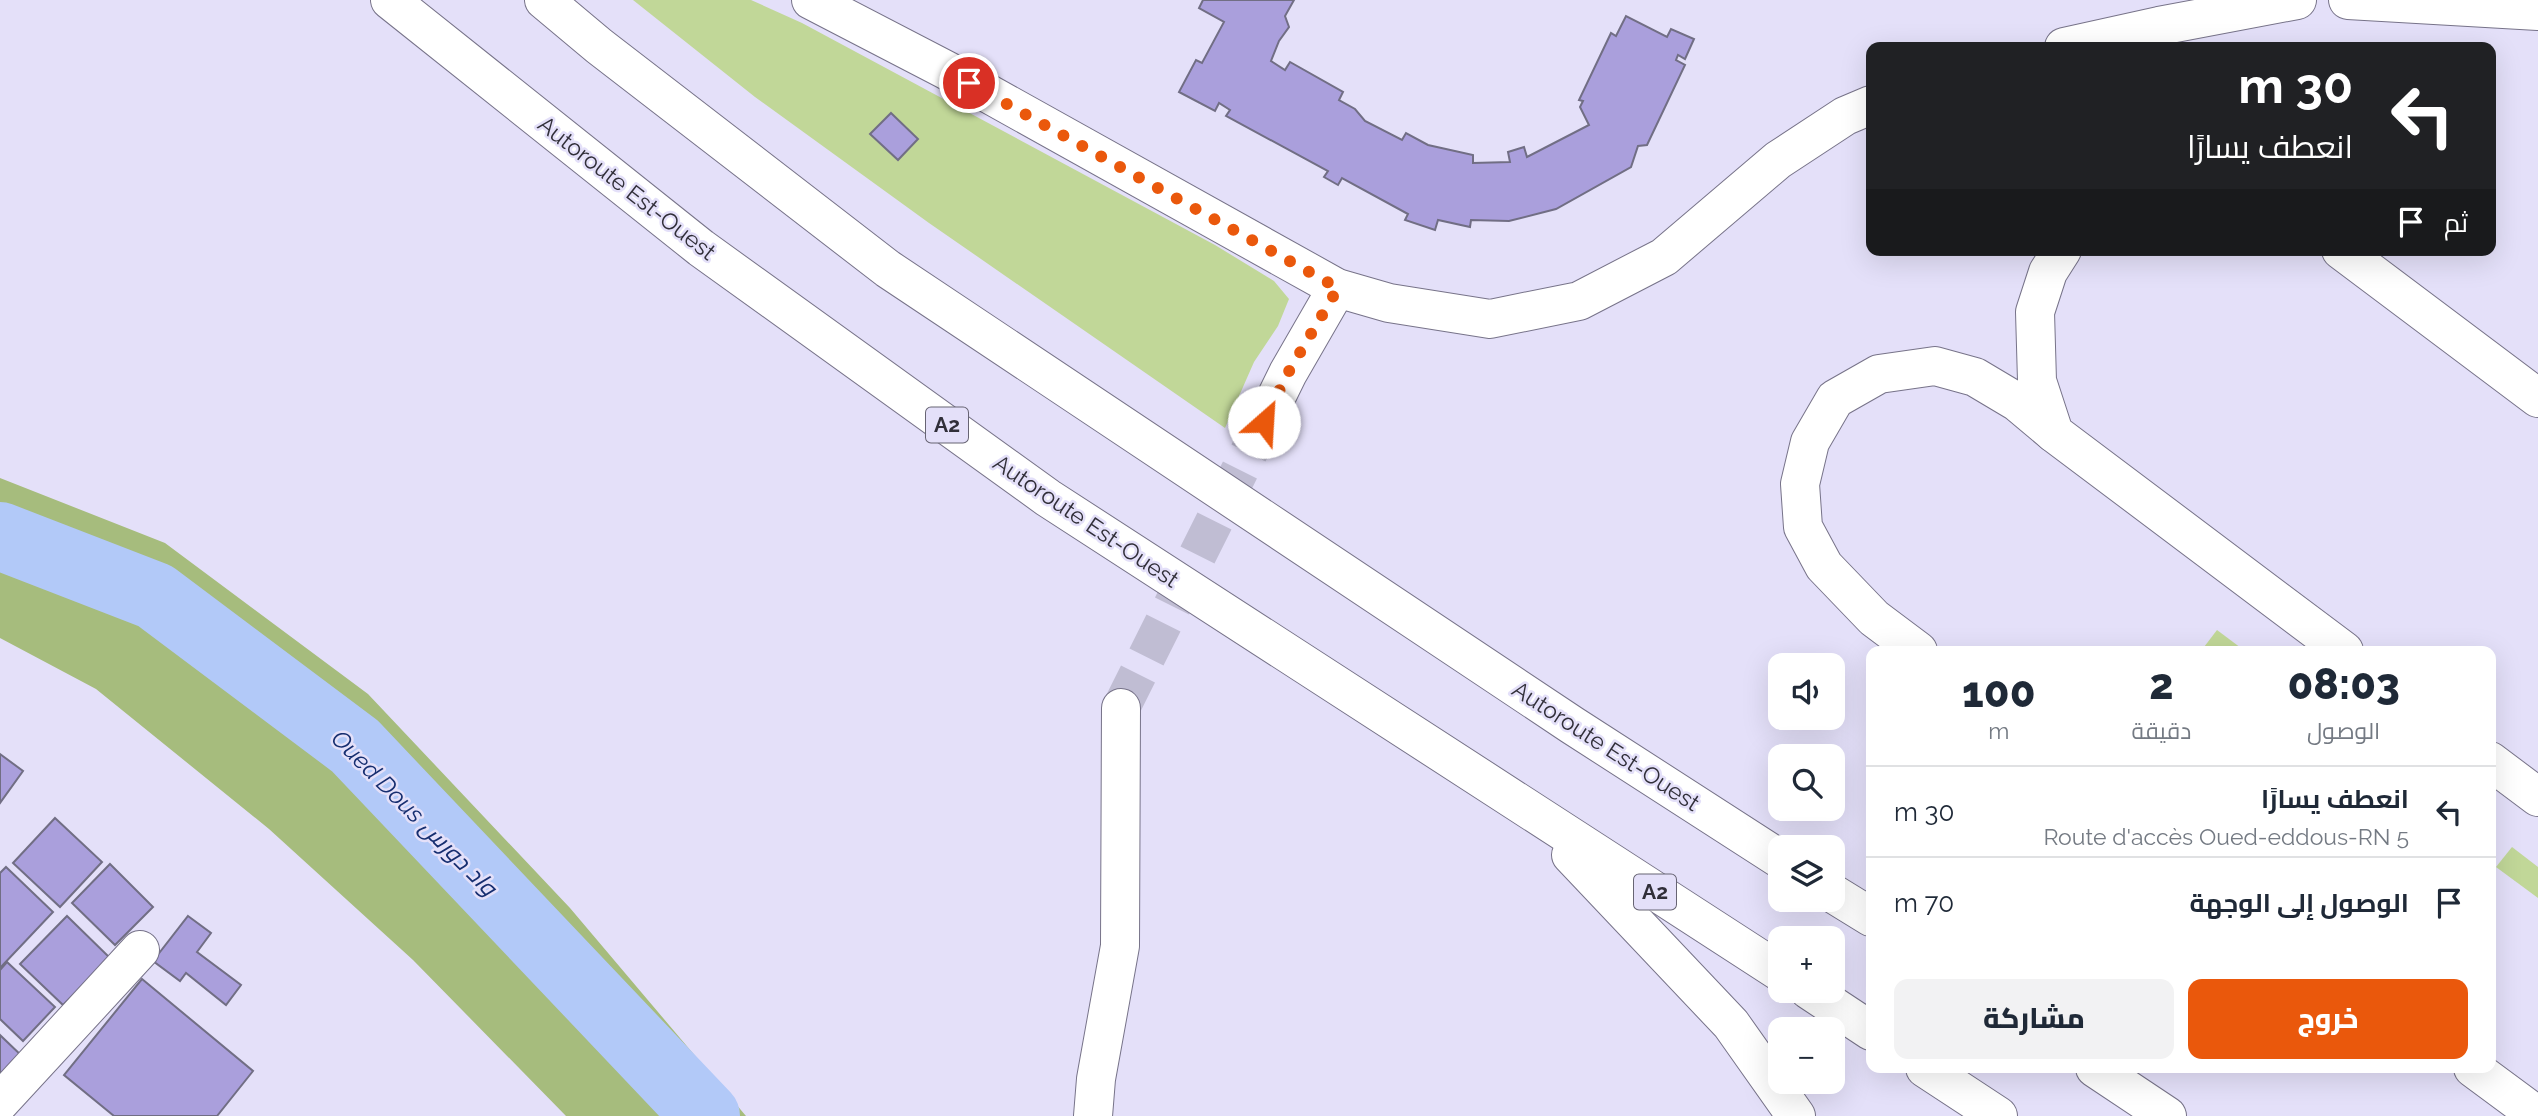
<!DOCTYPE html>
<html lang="ar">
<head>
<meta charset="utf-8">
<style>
	body { margin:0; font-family:Raleway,Cairo,sans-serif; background:#f2f2f3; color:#1f2937; direction:rtl; height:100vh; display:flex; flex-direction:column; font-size:26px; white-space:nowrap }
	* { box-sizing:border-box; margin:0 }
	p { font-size:23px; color:#747a83 }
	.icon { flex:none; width:38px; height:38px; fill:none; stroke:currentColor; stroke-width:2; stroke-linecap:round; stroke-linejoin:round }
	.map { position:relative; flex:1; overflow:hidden; direction:ltr }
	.details { position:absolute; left:1866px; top:646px; width:630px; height:427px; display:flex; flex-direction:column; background:#fff; border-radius:14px; box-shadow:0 7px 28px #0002; direction:rtl }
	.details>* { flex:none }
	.banner { position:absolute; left:1866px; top:42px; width:630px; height:214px; border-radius:14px; box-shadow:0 7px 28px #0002; direction:rtl; background:#202124; color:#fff; overflow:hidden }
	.buttons { position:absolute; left:1768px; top:653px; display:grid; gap:14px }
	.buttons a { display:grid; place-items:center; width:77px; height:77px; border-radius:14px; background:#fff; box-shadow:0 7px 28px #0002; font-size:35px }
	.pin { position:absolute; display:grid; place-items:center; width:60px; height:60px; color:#fff; margin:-30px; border:4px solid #fff; border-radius:50%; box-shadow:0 2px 7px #0007 }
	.me { position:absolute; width:77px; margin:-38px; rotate:26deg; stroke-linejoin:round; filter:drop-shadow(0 0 5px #0008) }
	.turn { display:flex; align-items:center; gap:24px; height:147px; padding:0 28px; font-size:32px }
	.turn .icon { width:91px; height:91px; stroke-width:2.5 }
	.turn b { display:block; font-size:49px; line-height:60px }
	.then { display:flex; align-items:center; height:66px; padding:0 28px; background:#0003; gap:14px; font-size:26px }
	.eta { display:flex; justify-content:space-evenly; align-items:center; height:119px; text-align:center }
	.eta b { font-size:42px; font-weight:800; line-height:49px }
	.action { display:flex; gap:14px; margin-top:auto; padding:14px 28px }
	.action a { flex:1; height:80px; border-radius:14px; background:#ea580c; color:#fff; font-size:28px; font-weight:800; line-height:80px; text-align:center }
	.action a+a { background:#f2f2f3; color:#1f2937 }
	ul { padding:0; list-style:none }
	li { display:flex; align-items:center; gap:21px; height:91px; padding:0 28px; border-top:2px solid #e0e1e3 }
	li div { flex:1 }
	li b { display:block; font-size:26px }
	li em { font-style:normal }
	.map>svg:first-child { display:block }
	.green { fill:#c1d798 }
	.forest { fill:#a6bc7d }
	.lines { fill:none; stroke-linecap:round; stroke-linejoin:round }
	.river { stroke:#b2c9f8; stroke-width:68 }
	.building { fill:#aa9fdc; stroke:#716e84; stroke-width:2 }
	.minor-tunnel { stroke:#c0bdd3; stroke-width:38; stroke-dasharray:38 19; stroke-linecap:butt }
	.minor-casing { stroke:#777389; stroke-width:40 }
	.major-casing { stroke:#777389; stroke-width:40 }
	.highway-casing { stroke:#777389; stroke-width:40 }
	.minor { stroke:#fff; stroke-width:38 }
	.major { stroke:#fff; stroke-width:38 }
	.highway { stroke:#fff; stroke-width:38 }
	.route { stroke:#ea580c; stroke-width:12; stroke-dasharray:0 21.6 }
	.labels { text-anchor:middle; stroke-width:5; stroke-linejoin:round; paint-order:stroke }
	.shield { fill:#e4e0f9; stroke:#676473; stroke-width:2 }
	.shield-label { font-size:21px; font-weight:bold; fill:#312f39 }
	.street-label { font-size:23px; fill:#312f39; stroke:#e4e0f9 }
	.water-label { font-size:24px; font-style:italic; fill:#162e70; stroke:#e4e0f9 }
</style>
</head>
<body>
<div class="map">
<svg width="2538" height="1116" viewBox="0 0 2538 1116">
	<rect width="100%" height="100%" fill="#e4e0f9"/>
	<g class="green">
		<path d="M 633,0 L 751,0 L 802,23 L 1215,245 L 1274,281 L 1289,299 L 1278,326 L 1254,362 L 1225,428 L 929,223 L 755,97 Z"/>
		<path d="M 2217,630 L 2245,651 L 2201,651 Z"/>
		<path d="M 2512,847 L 2538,867 L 2538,898 L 2496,867 Z"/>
	</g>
	<path class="forest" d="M 0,478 L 165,543 L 368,694 L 570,908 L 746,1116 L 566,1116 L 413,960 L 269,829 L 96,689 L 0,638 Z"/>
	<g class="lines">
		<path class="river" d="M 0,536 L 155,596 L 355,746 L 706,1116"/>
	</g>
	<g class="building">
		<path d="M 1203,0 L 1294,0 L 1285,16 L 1289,27 L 1279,41 L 1271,61 L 1285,70 L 1290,62 L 1343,92 L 1339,100 L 1355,109 L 1365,121 L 1402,140 L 1406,133 L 1428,145 L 1473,155 L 1473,163 L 1510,162 L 1508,152 L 1524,147 L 1527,157 L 1589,125 L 1580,107 L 1583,101 L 1579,100 L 1611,33 L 1616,36 L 1626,16 L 1667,37 L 1671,29 L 1694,39 L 1685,59 L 1678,55 L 1676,60 L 1685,65 L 1647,145 L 1638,146 L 1631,167 L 1556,209 L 1509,221 L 1471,220 L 1470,227 L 1438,220 L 1435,230 L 1405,220 L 1408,214 L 1342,178 L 1338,185 L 1324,177 L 1328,171 L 1226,116 L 1230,110 L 1219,103 L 1215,111 L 1179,92 L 1196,60 L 1202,63 L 1224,22 L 1199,8 Z"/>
		<path d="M 891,113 L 918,139 L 898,160 L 870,134 Z"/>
		<path d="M 0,754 L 23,771 L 0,803 Z"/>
		<path d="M 55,818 L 102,862 L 60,907 L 13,863 Z"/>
		<path d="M 110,864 L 153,907 L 115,945 L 72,903 Z"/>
		<path d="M 6,867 L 53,912 L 0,968 L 0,873 Z"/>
		<path d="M 67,916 L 110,958 L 63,1005 L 20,964 Z"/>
		<path d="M 188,916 L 211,933 L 197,952 L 241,985 L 226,1005 L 186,973 L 180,981 L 153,961 Z"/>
		<path d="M 7,962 L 55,1007 L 23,1041 L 0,1019 L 0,970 Z"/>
		<path d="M 142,979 L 253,1071 L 217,1116 L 114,1116 L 64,1075 Z"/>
		<path d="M 0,1035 L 24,1058 L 0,1084 Z"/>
	</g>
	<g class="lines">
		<path class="minor-tunnel" d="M 1121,708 L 1264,422"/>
		<g class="minor-casing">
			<g id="minor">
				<path d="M 2062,250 L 2048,272 L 2035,312 L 2037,381 L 2054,433 L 2344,651"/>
				<path d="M 2341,250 L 2538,398"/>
				<path d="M 1264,422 L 1288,373 L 1337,288"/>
				<path d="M 1918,651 L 1874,618 L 1824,566 L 1803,527 L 1800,484 L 1810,442 L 1835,399 L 1879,374 L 1935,366 L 1975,377 L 2017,402 L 2054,433"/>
				<path d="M 2490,761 L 2538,797"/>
				<path d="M 2473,1068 L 2538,1116"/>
				<path d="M 0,1102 L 140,950"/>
				<path d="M 1093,1116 L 1096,1079 L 1120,946 L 1121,708"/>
			</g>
		</g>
		<g class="major-casing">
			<g id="major">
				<path d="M 811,0 L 946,70 L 1337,288 L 1389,303 L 1490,319 L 1579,301 L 1664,257 L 1778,160 L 1845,116 L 1871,105"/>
				<path d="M 2348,0 L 2538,11"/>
				<path d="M 2064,47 L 2159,26 L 2297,0"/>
			</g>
		</g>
		<g class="highway-casing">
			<g id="highway">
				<path d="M 390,0 L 701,248 L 1048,498 L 1780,972"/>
				<path d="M 544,0 L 599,46 L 888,269 L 1572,725 L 1780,859"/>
				<path d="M 1571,855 L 1731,1024 L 1796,1116"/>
				<path d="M 1832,893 L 1871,917"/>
				<path d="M 1809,990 L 1871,1031"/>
				<path d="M 1925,1068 L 1998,1116"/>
				<path d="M 2095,1068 L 2167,1116"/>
			</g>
		</g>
		<use href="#minor" class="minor"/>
		<use href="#major" class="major"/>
		<use href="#highway" class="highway"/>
	</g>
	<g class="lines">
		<path class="route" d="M 969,83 L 1338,288 L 1288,373 L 1264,422"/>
	</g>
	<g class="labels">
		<g class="shield">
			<rect x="926" y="407.5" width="42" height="35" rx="5"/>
			<rect x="1634" y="874.5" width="42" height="35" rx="5"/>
		</g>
		<g class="shield-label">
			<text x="947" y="432">A2</text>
			<text x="1655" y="899">A2</text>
		</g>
		<g class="street-label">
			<text transform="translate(627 188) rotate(38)" y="8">Autoroute Est-Ouest</text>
			<text transform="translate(1086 521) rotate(34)" y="8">Autoroute Est-Ouest</text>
			<text transform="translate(1606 746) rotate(33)" y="8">Autoroute Est-Ouest</text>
		</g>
		<g class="water-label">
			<text transform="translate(414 813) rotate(45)" y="8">Oued Dous واد دورس</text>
		</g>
	</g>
</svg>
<div class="buttons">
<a><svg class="icon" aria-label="sound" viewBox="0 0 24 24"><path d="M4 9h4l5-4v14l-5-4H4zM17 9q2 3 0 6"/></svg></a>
<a><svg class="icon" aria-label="search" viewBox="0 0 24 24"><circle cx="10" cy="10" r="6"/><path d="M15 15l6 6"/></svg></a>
<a><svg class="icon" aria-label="layers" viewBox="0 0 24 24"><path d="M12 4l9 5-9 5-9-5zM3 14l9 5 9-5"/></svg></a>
<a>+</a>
<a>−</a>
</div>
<div class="pin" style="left:969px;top:83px;background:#d93025"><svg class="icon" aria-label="arrive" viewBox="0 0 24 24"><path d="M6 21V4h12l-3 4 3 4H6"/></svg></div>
<svg class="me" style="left:1264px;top:422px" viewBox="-20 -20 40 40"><circle r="19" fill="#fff"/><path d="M0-13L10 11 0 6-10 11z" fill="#ea580c"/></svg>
<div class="banner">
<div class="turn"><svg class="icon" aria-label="left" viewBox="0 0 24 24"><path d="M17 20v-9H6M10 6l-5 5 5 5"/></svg><div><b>30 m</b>انعطف يسارًا</div></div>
<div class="then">ثم<svg class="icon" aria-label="arrive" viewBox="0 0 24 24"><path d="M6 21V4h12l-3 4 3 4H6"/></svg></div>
</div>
<section class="details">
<div class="eta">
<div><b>08:03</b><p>الوصول</p></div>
<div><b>2</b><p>دقيقة</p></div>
<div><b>100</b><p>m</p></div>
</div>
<ul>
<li><svg class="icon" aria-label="left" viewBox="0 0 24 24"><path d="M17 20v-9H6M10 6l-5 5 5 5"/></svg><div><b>انعطف يسارًا</b><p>Route d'accès Oued-eddous-RN 5</p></div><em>30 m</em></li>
<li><svg class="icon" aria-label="arrive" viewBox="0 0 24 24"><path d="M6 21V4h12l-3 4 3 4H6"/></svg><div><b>الوصول إلى الوجهة</b></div><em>70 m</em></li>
</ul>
<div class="action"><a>خروج</a><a>مشاركة</a></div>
</section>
</div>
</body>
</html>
